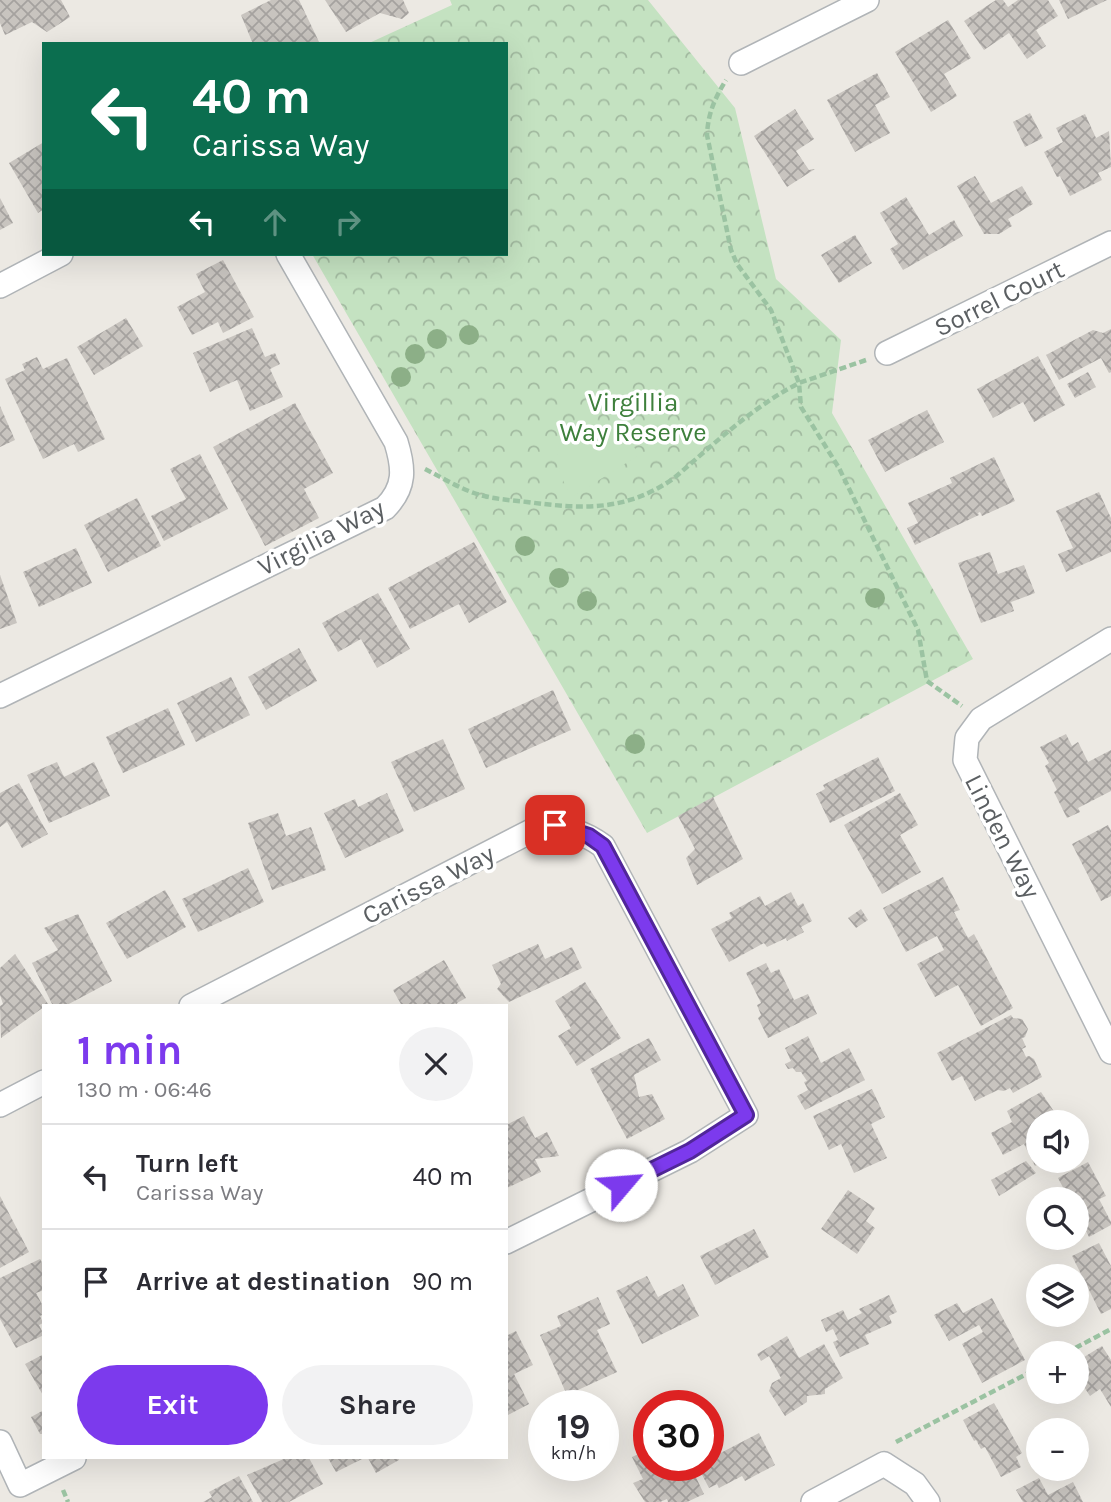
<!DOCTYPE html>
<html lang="en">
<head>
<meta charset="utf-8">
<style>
	body { margin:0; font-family:Karla,sans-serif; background:#f2f2f3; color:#2b2b33; height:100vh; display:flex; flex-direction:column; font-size:26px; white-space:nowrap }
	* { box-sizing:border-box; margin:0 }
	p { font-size:23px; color:#7c7c81 }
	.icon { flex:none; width:38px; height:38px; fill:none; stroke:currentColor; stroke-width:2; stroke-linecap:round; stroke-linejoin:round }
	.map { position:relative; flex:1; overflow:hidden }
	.side { position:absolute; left:42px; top:1004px; width:466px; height:455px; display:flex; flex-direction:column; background:#fff; border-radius:0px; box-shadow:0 7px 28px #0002 }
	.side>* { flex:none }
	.banner { position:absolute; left:42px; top:42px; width:466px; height:214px; border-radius:0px; box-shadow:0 7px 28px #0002; background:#0b6e4f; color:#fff; overflow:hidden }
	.tools { position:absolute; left:1026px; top:1110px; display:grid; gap:14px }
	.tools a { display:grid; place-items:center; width:63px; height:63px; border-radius:50%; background:#fff; box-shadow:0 7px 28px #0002; font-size:35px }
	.speed { position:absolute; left:528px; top:1390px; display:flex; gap:14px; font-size:35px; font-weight:700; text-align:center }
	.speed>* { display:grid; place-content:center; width:91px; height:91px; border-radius:50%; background:#fff; box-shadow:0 7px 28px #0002; line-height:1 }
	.speed small { font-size:18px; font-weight:400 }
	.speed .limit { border:10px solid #d22; background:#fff; color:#111 }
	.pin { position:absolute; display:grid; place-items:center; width:60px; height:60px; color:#fff; margin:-30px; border-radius:14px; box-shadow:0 4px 10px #0006 }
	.me { position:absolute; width:77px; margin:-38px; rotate:63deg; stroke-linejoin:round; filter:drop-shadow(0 0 5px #0008) }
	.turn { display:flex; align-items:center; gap:24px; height:147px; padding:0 35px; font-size:32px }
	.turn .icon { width:91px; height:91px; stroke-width:2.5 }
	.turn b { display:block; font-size:49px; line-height:60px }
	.lanes { display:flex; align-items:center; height:66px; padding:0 35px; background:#0003; justify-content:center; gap:35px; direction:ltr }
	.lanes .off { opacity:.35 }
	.round { display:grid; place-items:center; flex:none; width:74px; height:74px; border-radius:37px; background:#f2f2f3 }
	.summary { display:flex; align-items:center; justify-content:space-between; height:119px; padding:0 35px }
	h1 { font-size:42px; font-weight:700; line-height:52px; color:#7c3aed }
	.action { display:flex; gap:14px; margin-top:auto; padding:14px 35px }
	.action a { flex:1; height:80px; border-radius:42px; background:#7c3aed; color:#fff; font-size:28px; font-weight:700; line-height:80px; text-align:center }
	.action a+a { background:#f2f2f3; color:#2b2b33 }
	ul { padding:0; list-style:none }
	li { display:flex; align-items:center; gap:21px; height:105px; padding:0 35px; border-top:2px solid #e1e1e2 }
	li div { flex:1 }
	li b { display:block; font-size:26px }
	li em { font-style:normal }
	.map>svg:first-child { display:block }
	.park { fill:url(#park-crowns) }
	.pitch { fill:#c4e2c1 }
	.building { fill:url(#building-cross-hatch) }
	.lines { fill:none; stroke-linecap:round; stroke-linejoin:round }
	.street-casing { stroke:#b0b4b7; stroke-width:26 }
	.path { stroke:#9bc3a2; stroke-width:4.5; stroke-dasharray:7 3.5; stroke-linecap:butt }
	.street { stroke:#fff; stroke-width:23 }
	.tree { fill:#8caf87 }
	.route-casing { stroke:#51269a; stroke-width:18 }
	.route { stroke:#7c3aed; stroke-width:12 }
	.labels { text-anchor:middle; stroke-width:7; stroke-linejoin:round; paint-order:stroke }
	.street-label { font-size:26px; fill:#5b5f62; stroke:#fff }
	.park-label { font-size:26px; fill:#3e803c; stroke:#fff }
</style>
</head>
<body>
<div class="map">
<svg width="1111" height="1502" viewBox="0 0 1111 1502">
	<defs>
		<pattern id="park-crowns" width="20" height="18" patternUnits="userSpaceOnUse" patternTransform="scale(1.75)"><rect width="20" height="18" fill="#c4e2c1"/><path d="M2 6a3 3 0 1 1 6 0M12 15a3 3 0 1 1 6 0" fill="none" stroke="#a2baa0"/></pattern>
		<pattern id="building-cross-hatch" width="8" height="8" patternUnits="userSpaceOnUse" patternTransform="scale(1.75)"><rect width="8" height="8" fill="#c8c4bf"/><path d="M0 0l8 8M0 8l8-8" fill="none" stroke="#a5a29f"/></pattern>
	</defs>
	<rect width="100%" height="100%" fill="#ece9e3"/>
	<path class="park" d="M 450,0 L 648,0 L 735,108 L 776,279 L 841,340 L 832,413 L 973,659 L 647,833 L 312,254 L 506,254 L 506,44 L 367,44 L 452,5 Z"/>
	<path class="pitch" d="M 589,422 C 614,423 627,434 639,455 L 572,497 C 553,468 547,432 589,422 Z"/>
	<g class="building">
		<path d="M 0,0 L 61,0 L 70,17 L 47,32 L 32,22 L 5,35 L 0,23 Z"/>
		<path d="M 271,0 L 299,0 L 320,44 L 253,44 L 241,15 Z"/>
		<path d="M 325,0 L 403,0 L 409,13 L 402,19 L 380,13 L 346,32 Z"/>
		<path d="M 996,0 L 1003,0 L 1008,7 L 1018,0 L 1048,0 L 1058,16 L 1036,30 L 1046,46 L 1027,59 L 1009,33 L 984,50 L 964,21 Z"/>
		<path d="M 1059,0 L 1107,0 L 1068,19 Z"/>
		<path d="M 948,20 L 971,58 L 944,74 L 957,96 L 931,112 L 895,52 Z"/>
		<path d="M 877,73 L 890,97 L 875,105 L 890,133 L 855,152 L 827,100 Z"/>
		<path d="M 795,109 L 814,139 L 796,151 L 809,170 L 815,169 L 787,187 L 754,136 Z"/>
		<path d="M 1030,113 L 1043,138 L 1025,147 L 1013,122 Z"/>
		<path d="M 1085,114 L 1096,138 L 1109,131 L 1111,167 L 1098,173 L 1102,180 L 1070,196 L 1060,176 L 1057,177 L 1044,152 L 1063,142 L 1056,128 Z"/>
		<path d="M 44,142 L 44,209 L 38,213 L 9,163 Z"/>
		<path d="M 975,176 L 991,203 L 1022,186 L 1033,204 L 1008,219 L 1012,226 L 999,234 L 984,234 L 957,186 Z"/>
		<path d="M 906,197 L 929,235 L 954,220 L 963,236 L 903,270 L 890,249 L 898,244 L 880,213 Z"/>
		<path d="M 0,198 L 13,223 L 0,230 Z"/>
		<path d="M 855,235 L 872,263 L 839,283 L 821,255 Z"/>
		<path d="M 223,260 L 254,317 L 223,333 L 218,322 L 192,335 L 177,307 L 205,292 L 196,274 Z"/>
		<path d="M 126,318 L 143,346 L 94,375 L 77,347 Z"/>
		<path d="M 252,328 L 265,357 L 275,353 L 280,364 L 270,369 L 283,397 L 250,411 L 237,380 L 210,392 L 193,353 Z"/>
		<path d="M 1111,329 L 1111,372 L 1109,373 L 1101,358 L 1059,380 L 1046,355 L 1093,330 L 1103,333 Z"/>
		<path d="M 1038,356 L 1065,405 L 1034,422 L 1023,402 L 993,418 L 977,389 Z"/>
		<path d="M 37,357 L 43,369 L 67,358 L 105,439 L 78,452 L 74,444 L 43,459 L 5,379 L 25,370 L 22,364 Z"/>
		<path d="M 1088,372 L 1096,387 L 1075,398 L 1067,384 Z"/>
		<path d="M 295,403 L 333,473 L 304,489 L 319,518 L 265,546 L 213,447 Z"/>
		<path d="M 0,406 L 15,440 L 0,447 Z"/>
		<path d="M 927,410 L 944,442 L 885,472 L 868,440 Z"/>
		<path d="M 200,454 L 228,509 L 164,541 L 151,516 L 186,499 L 170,469 Z"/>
		<path d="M 994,457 L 1015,501 L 982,516 L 980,512 L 978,513 L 979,515 L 915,545 L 907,528 L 918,523 L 908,503 L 952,483 L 950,478 Z"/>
		<path d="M 1099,492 L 1111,518 L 1111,552 L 1066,572 L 1058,554 L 1073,548 L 1056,511 Z"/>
		<path d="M 137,498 L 161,546 L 108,572 L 84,525 Z"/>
		<path d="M 474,542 L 507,602 L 469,623 L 459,604 L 410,629 L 388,588 Z"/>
		<path d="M 76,548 L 92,583 L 39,607 L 23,572 Z"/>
		<path d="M 990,552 L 998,574 L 1024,565 L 1035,593 L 1011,602 L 1014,611 L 981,623 L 958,563 Z"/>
		<path d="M 0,575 L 17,623 L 0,629 Z"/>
		<path d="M 378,593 L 410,649 L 377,668 L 361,639 L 338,652 L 322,623 Z"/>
		<path d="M 299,648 L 317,681 L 266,710 L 248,677 Z"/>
		<path d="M 231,677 L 250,715 L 196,742 L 177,703 Z"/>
		<path d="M 553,690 L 571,730 L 486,768 L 468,729 Z"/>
		<path d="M 168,708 L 185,745 L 123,773 L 106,737 Z"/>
		<path d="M 1066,734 L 1072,746 L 1078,742 L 1088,762 L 1111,750 L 1111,791 L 1078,808 L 1080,812 L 1067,818 L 1054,792 L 1057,790 L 1045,766 L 1049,763 L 1040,747 Z"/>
		<path d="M 443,739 L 465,789 L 414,812 L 391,762 Z"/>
		<path d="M 878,757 L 895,791 L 830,823 L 816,794 L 825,789 L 823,785 Z"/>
		<path d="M 57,762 L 64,777 L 94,762 L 110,796 L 49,823 L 27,775 Z"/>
		<path d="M 19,783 L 48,834 L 22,848 L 7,822 L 0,827 L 0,793 Z"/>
		<path d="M 387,793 L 404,831 L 345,858 L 324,813 L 355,799 L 358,807 Z"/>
		<path d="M 900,793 L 918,825 L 900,835 L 921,872 L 882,894 L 844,825 Z"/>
		<path d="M 713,797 L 743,859 L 697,885 L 686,858 L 695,849 L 678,816 Z"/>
		<path d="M 278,813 L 286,836 L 311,827 L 326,870 L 272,890 L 248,823 Z"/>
		<path d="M 1108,825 L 1111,831 L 1111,896 L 1101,901 L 1072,844 Z"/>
		<path d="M 248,868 L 264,902 L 198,932 L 182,899 Z"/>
		<path d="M 943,877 L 960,910 L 954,912 L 968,938 L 974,934 L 1013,1008 L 981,1026 L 958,985 L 935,997 L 917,964 L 944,950 L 937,936 L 906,952 L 883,908 Z"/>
		<path d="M 165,890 L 186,927 L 127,959 L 106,923 Z"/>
		<path d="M 791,892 L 798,906 L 803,903 L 812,921 L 801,927 L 804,932 L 787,941 L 786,938 L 767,947 L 764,943 L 729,962 L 711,929 L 732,918 L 729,913 L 760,896 L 765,906 Z"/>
		<path d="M 861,909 L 868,920 L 856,928 L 848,918 Z"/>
		<path d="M 78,914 L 112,981 L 65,1006 L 53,1006 L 32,963 L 58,950 L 44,928 Z"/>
		<path d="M 538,944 L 545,959 L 572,947 L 582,968 L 509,1002 L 497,989 L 501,984 L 492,965 Z"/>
		<path d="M 15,954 L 48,1004 L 1,1038 L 0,1006 L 3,1004 L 0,995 L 0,968 Z"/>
		<path d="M 444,960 L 466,998 L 457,1003 L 458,1006 L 402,1006 L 393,990 Z"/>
		<path d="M 766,963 L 771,973 L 779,969 L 794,1000 L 808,994 L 817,1014 L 768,1038 L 758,1018 L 761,1015 L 757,1005 L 761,1003 L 746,973 Z"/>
		<path d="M 585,982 L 621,1038 L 577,1066 L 558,1036 L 571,1028 L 555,1001 Z"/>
		<path d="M 1011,1015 L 1013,1018 L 1022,1019 L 1028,1029 L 1025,1037 L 1022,1038 L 1026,1047 L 1022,1049 L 1026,1057 L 1029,1056 L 1034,1059 L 1042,1077 L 1013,1093 L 1010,1088 L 1004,1091 L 998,1090 L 975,1101 L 962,1076 L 952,1081 L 937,1053 Z"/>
		<path d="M 808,1036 L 821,1063 L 849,1048 L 865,1080 L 805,1110 L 797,1096 L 808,1090 L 804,1082 L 807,1081 L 801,1072 L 796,1072 L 793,1068 L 788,1069 L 785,1064 L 791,1061 L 785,1048 Z"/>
		<path d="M 649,1038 L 661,1060 L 634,1075 L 639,1097 L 652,1094 L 665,1119 L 627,1139 L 590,1069 Z"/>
		<path d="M 872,1089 L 885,1117 L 871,1124 L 887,1158 L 854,1173 L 841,1144 L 829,1150 L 813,1116 Z"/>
		<path d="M 1041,1092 L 1061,1122 L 1038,1122 L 1038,1160 L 1046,1160 L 1035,1166 L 1024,1144 L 1003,1155 L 991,1133 L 1012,1122 L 1007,1111 Z"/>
		<path d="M 524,1116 L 535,1138 L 547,1132 L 559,1156 L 535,1159 L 541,1172 L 507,1188 L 506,1125 Z"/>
		<path d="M 1026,1161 L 1036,1173 L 999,1196 L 991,1180 Z"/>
		<path d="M 1088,1162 L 1106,1196 L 1099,1199 L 1111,1222 L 1111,1225 L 1089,1237 L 1082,1223 L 1076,1226 L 1076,1199 L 1060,1199 L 1067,1195 L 1058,1178 Z"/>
		<path d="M 848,1190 L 875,1208 L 866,1221 L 875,1228 L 857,1254 L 821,1229 Z"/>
		<path d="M 0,1196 L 29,1252 L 0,1268 Z"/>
		<path d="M 754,1229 L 769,1257 L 715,1285 L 700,1256 Z"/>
		<path d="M 1099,1243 L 1111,1266 L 1111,1309 L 1101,1314 L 1072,1256 Z"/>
		<path d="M 40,1259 L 44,1266 L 44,1290 L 36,1293 L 44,1308 L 44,1314 L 40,1316 L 43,1323 L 39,1325 L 44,1335 L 16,1348 L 0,1319 L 0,1278 Z"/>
		<path d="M 647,1276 L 658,1297 L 683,1284 L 699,1316 L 642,1344 L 616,1291 Z"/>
		<path d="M 889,1295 L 897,1312 L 889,1316 L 892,1323 L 865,1335 L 869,1344 L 840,1357 L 833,1342 L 838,1340 L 833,1329 L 826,1332 L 821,1320 L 843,1310 L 848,1320 L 862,1313 L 859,1309 Z"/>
		<path d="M 598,1297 L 610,1324 L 597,1330 L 617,1372 L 567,1395 L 540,1335 L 561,1326 L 557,1316 Z"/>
		<path d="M 992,1298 L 1025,1360 L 982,1383 L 962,1344 L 983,1332 L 979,1325 L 949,1341 L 934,1315 L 957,1303 L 963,1313 Z"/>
		<path d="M 516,1331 L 533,1365 L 514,1374 L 529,1404 L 506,1416 L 506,1336 Z"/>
		<path d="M 787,1336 L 799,1358 L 824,1344 L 843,1378 L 825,1389 L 825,1394 L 807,1396 L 807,1402 L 785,1416 L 769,1391 L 772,1383 L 781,1378 L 769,1356 L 761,1361 L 757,1354 Z"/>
		<path d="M 1102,1346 L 1111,1360 L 1111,1407 L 1100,1389 L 1090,1396 L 1076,1375 L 1076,1362 Z"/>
		<path d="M 44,1354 L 44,1397 L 25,1364 Z"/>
		<path d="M 994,1403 L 1022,1453 L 1016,1457 L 1021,1467 L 1001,1477 L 985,1447 L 981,1449 L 976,1440 L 974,1441 L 963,1420 Z"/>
		<path d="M 44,1410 L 44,1434 L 40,1434 L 31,1417 Z"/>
		<path d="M 759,1433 L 775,1465 L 745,1481 L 742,1476 L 719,1488 L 717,1484 L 709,1488 L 697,1465 L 709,1465 L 709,1459 Z"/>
		<path d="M 649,1449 L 649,1465 L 690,1465 L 704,1494 L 687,1502 L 668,1502 L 667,1499 L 660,1502 L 645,1502 L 633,1483 L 643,1479 L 632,1457 Z"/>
		<path d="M 286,1458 L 309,1458 L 323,1484 L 289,1502 L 262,1502 L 247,1475 Z"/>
		<path d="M 328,1458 L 364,1458 L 336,1472 Z"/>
		<path d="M 368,1458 L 398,1458 L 399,1460 L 376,1473 Z"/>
		<path d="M 239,1476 L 253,1502 L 203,1502 L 212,1497 L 209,1492 Z"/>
		<path d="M 1039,1478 L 1048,1495 L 1073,1482 L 1083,1502 L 1023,1502 L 1016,1490 Z"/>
	</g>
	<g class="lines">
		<g class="street-casing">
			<g id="street">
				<path d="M 741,63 L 867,0"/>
				<path d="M 0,286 L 61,254"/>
				<path d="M 887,353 L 1111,243"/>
				<path d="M 1111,639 L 981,719 L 967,738 L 965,760 L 1111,1052"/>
				<path d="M 0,696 L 385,508 C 406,487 404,468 396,442 L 288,254"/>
				<path d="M 191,1006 L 541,826 C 565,826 584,832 603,846 L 746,1115 L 690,1151 L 506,1242"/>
				<path d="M 0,1105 L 44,1082"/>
				<path d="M 0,1442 L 20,1485 L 74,1458"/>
				<path d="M 813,1502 L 884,1464 L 915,1484 L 928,1502"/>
			</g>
		</g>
		<g class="path">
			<path d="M 866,360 L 799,383 L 801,407 L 839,468 L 918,630 L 927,681 L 962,706"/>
			<path d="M 425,469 C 441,477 457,487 474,493 C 491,499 509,500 527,502 C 583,509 624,512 673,479 C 714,444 751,408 799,383 L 771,310 L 737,264 L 731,250 L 707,135 C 708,113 715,98 726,80"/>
			<path d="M 1066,1353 L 1111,1329"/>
			<path d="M 896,1442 L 1038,1368"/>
			<path d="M 63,1490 L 68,1502"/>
		</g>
		<use href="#street" class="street"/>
	</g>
	<g class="tree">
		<circle cx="469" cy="335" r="10"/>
		<circle cx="437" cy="339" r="10"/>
		<circle cx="415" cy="354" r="10"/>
		<circle cx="401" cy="377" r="10"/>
		<circle cx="525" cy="546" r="10"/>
		<circle cx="559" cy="578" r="10"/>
		<circle cx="875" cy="598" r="10"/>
		<circle cx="587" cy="601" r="10"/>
		<circle cx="635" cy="744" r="10"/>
	</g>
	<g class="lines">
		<g class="route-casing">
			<path id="route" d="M 555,825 L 589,836 L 603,846 L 746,1115 L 690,1151 L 621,1185"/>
		</g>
		<use href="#route" class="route"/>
	</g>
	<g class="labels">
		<g class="street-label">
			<text transform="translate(999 298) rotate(-26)" y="9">Sorrel Court</text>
			<text transform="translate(321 537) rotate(-27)" y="9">Virgilia Way</text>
			<text transform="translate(1003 836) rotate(63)" y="9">Linden Way</text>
			<text transform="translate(428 884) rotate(-27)" y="9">Carissa Way</text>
		</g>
		<g class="park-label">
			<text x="633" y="411">Virgillia<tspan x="633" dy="30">Way Reserve</tspan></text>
		</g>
	</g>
</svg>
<div class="tools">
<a><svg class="icon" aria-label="sound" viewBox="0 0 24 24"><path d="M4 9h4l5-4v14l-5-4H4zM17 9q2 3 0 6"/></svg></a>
<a><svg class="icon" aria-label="search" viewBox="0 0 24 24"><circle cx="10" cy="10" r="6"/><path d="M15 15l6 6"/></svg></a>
<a><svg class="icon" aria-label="layers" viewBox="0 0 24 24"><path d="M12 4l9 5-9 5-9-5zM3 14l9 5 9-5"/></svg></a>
<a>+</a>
<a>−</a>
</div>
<div class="speed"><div>19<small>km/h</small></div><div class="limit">30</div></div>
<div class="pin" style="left:555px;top:825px;background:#d93025"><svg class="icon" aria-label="arrive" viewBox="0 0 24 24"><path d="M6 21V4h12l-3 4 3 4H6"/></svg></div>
<svg class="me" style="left:621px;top:1185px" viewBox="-20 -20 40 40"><circle r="19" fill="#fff"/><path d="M0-13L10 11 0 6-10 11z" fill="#7c3aed"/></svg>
<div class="banner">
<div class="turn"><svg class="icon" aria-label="left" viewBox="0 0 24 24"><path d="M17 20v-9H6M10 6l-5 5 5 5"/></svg><div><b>40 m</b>Carissa Way</div></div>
<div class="lanes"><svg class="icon" aria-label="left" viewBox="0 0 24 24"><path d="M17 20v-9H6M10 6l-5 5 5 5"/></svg><svg class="icon off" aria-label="ahead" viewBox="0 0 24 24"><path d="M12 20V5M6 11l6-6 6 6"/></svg><svg class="icon off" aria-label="right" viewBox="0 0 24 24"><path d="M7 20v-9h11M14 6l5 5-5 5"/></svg></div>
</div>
<section class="side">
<div class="summary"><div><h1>1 min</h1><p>130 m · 06:46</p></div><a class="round"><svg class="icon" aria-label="close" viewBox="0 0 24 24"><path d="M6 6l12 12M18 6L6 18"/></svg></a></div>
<ul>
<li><svg class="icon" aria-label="left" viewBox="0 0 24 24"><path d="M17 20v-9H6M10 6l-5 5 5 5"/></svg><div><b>Turn left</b><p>Carissa Way</p></div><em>40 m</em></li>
<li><svg class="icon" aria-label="arrive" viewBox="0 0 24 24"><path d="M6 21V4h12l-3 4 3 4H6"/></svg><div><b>Arrive at destination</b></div><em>90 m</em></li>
</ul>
<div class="action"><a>Exit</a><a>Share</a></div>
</section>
</div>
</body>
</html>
